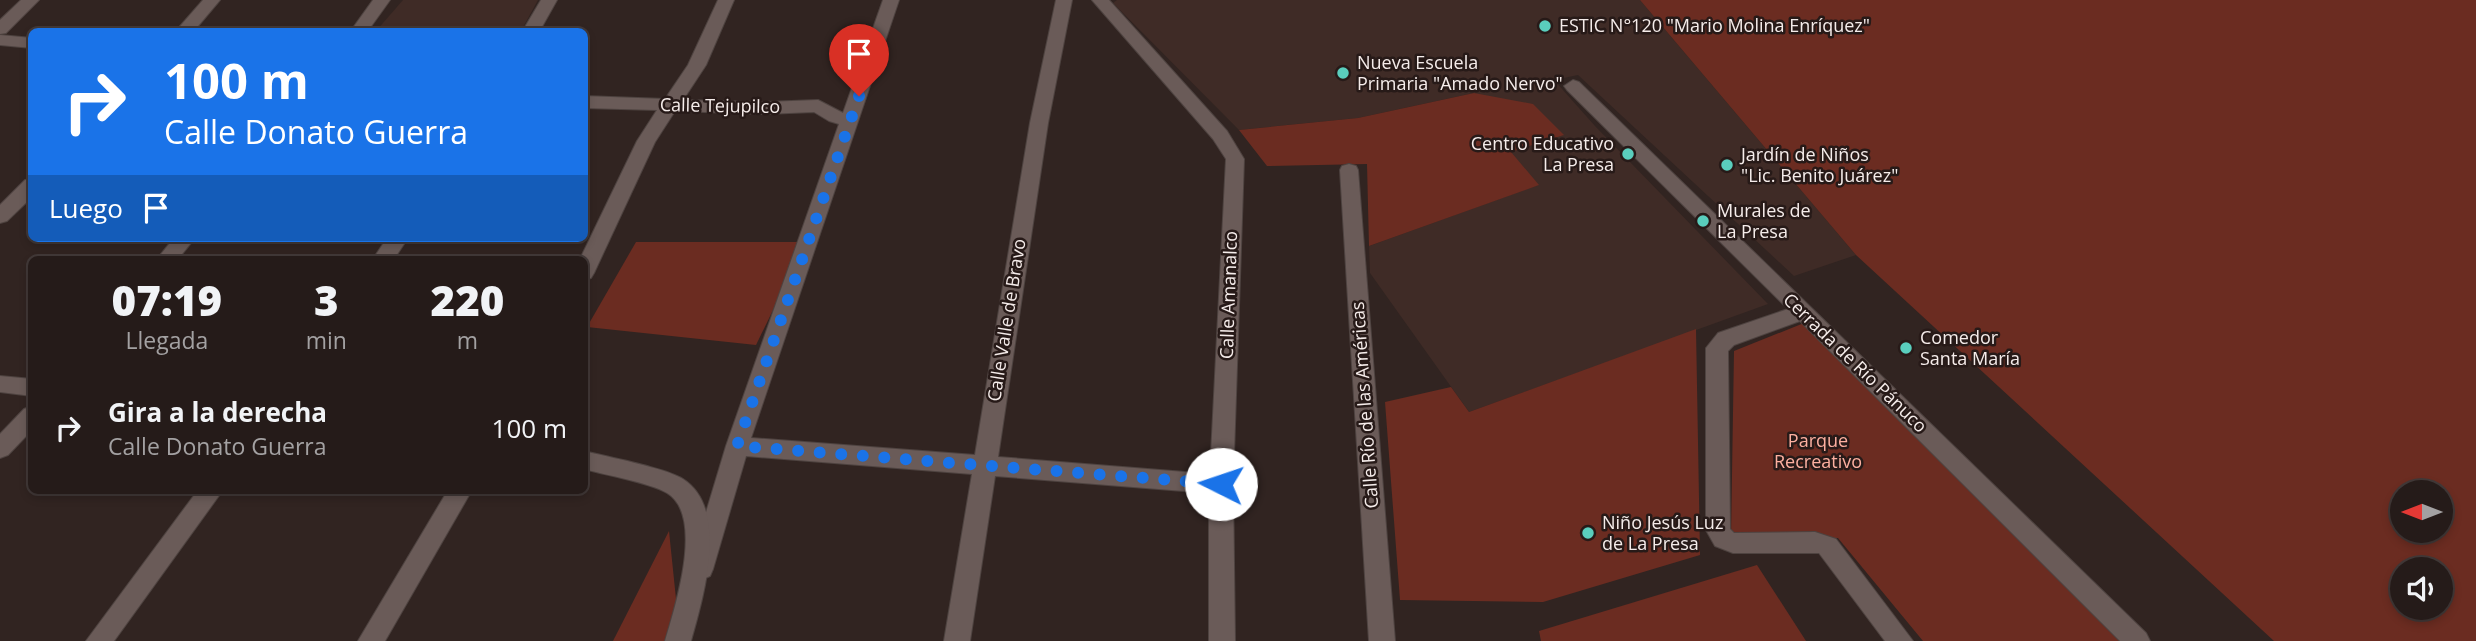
<!DOCTYPE html>
<html lang="es">
<head>
<meta charset="utf-8">
<style>
	body { margin:0; font-family:"Open Sans",sans-serif; background:#2d2422; color:#f1f3f6; height:100vh; display:flex; flex-direction:column; font-size:26px; white-space:nowrap }
	* { box-sizing:border-box; margin:0 }
	p { font-size:23px; color:#a3a1a2 }
	.icon { flex:none; width:38px; height:38px; fill:none; stroke:currentColor; stroke-width:2; stroke-linecap:round; stroke-linejoin:round }
	.map { position:relative; flex:1; overflow:hidden }
	.details { position:absolute; left:28px; top:256px; width:560px; height:238px; display:flex; flex-direction:column; background:#251b19; border-radius:10px; box-shadow:0 4px 10px #0003,0 0 0 2px #423938 }
	.details>* { flex:none }
	.top-card { position:absolute; left:28px; top:28px; width:560px; height:214px; border-radius:10px; box-shadow:0 4px 10px #0003,0 0 0 2px #423938; background:#1a73e8; color:#fff; overflow:hidden }
	.needle { width:46px; rotate:270deg }
	.buttons { position:absolute; left:2390px; top:480px; display:grid; gap:14px }
	.buttons a { display:grid; place-items:center; width:63px; height:63px; border-radius:50%; background:#251b19; box-shadow:0 4px 10px #0003,0 0 0 2px #423938; font-size:35px }
	.pin { position:absolute; display:grid; place-items:center; width:60px; height:60px; color:#fff; margin:-72px -30px; border-radius:50% 50% 50% 0; rotate:-45deg; box-shadow:0 0 7px #0007 }
	.pin .icon { rotate:45deg }
	.me { position:absolute; width:77px; margin:-38px; rotate:274deg; stroke-linejoin:round; filter:drop-shadow(0 0 5px #0008) }
	.turn { display:flex; align-items:center; gap:24px; height:147px; padding:0 21px; font-size:32px }
	.turn .icon { width:91px; height:91px; stroke-width:2.5 }
	.turn b { display:block; font-size:49px; line-height:60px }
	.then { display:flex; align-items:center; height:66px; padding:0 21px; background:#0003; gap:14px; font-size:26px }
	.eta { display:flex; justify-content:space-evenly; align-items:center; height:119px; text-align:center }
	.eta b { font-size:42px; font-weight:800; line-height:49px }
	ul { padding:0; list-style:none }
	li { display:flex; align-items:center; gap:21px; height:105px; padding:0 21px }
	li div { flex:1 }
	li b { display:block; font-size:26px }
	li em { font-style:normal }
	.map>svg:first-child { display:block }
	.built { fill:#3f2b26 }
	.green { fill:#6b2c21; fill-rule:evenodd }
	.lines { fill:none; stroke-linecap:round; stroke-linejoin:round }
	.street-casing { stroke:#4e4340; stroke-width:2 }
	.secondary-casing { stroke:#4e4340; stroke-width:2 }
	.street { fill:#6a5b58; fill-rule:evenodd }
	.secondary { fill:#6a5b58; fill-rule:evenodd }
	.route { stroke:#1a73e8; stroke-width:12; stroke-dasharray:0 21.6 }
	.poi-dot { fill:#5acebd; stroke:#271a18; stroke-width:2.5 }
	.labels { text-anchor:middle; stroke-width:5; stroke-linejoin:round; paint-order:stroke }
	.poi-label { font-size:18px; fill:#f5ecea; stroke:#271a18; text-anchor:start }
	.street-label { font-size:18px; fill:#f5ecea; stroke:#271a18 }
	.park-label { font-size:18px; fill:#fdb0a0; stroke:#271a18 }
</style>
</head>
<body>
<div class="map">
<svg width="2476" height="641" viewBox="0 0 2476 641">
	<rect width="100%" height="100%" fill="#312421"/>
	<g class="built">
		<path d="M 403,0 L 538,0 L 521,31 L 376,31 Z"/>
		<path d="M 1117,0 L 1640,0 L 1856,255 L 1794,276 L 1578,75 L 1554,80 L 1595,126 L 1768,304 L 1469,412 L 1370,273 L 1369,246 L 1538,185 L 1510,152 L 1563,135 L 1474,93 L 1358,118 L 1239,130 L 1113,3 Z"/>
	</g>
	<g class="green">
		<path d="M 1640,0 L 2476,0 L 2476,641 L 2274,641 L 1856,255 ZM 2403,492 L 2441,492 L 2441,530 L 2403,530 ZM 2403,569 L 2441,569 L 2441,607 L 2403,607 Z"/>
		<path d="M 1474,93 L 1533,104 L 1564,135 L 1511,152 L 1539,185 L 1369,246 L 1367,164 L 1267,166 L 1239,130 L 1358,118 Z"/>
		<path d="M 636,242 L 806,242 L 756,345 L 587,327 Z"/>
		<path d="M 1809,321 L 2123,641 L 1923,641 L 1838,538 L 1731,537 L 1734,351 Z"/>
		<path d="M 1696,329 L 1700,555 L 1543,602 L 1400,600 L 1385,402 L 1451,387 L 1469,412 Z"/>
		<path d="M 669,531 L 679,628 L 675,641 L 613,641 Z"/>
		<path d="M 1757,565 L 1806,641 L 1541,641 L 1539,631 Z"/>
	</g>
	<g class="lines">
		<g class="street-casing">
			<g id="street">
				<path d="M 203,0 L 220,0 L 193,32 L 175,32 Z"/>
				<path d="M 373,0 L 390,0 L 367,32 L 350,32 Z"/>
				<path d="M 718,0 L 734,0 L 706,65 L 683,100 L 765,102 L 818,100 L 843,113 L 883,0 L 899,0 L 751,438 L 975,455 L 1030,123 L 1056,0 L 1072,0 L 1048,123 L 998,457 L 1210,474 L 1226,159 L 1213,139 L 1092,0 L 1109,0 L 1227,131 L 1244,159 L 1233,484 L 1235,641 L 1209,641 L 1209,493 L 995,476 L 970,641 L 944,641 L 972,474 L 746,456 L 713,569 L 710,576 L 701,580 L 692,576 L 689,569 L 726,446 L 839,124 L 829,121 L 814,112 L 765,114 L 675,111 L 655,142 L 594,273 L 591,278 L 584,280 L 584,259 L 580,259 L 637,141 L 657,110 L 584,108 L 584,96 L 665,99 L 688,65 Z"/>
				<path d="M 1573,80 L 1579,82 L 2146,633 L 2150,641 L 2120,641 L 1800,321 L 1734,345 L 1728,351 L 1730,529 L 1734,533 L 1815,532 L 1836,539 L 1913,641 L 1885,641 L 1819,553 L 1733,553 L 1715,546 L 1706,530 L 1706,348 L 1718,333 L 1788,309 L 1567,90 L 1564,86 Z"/>
				<path d="M 1349,164 L 1356,166 L 1358,170 L 1395,641 L 1369,641 L 1340,170 L 1342,166 Z"/>
				<path d="M 32,179 L 32,197 L 7,221 L 0,223 L 0,205 L 25,180 Z"/>
				<path d="M 174,238 L 195,238 L 178,259 L 157,259 Z"/>
				<path d="M 387,238 L 408,238 L 394,259 L 373,259 Z"/>
				<path d="M 32,406 L 32,430 L 8,455 L 0,458 L 0,434 L 24,409 Z"/>
				<path d="M 198,490 L 223,490 L 114,641 L 86,641 Z"/>
				<path d="M 448,490 L 472,490 L 385,641 L 358,641 Z"/>
			</g>
		</g>
		<g class="secondary-casing">
			<g id="secondary">
				<path d="M 21,0 L 39,0 L 6,33 L 0,34 L 0,20 Z"/>
				<path d="M 541,0 L 557,0 L 539,32 L 522,32 Z"/>
				<path d="M 0,35 L 32,38 L 32,48 L 0,45 Z"/>
				<path d="M 0,376 L 32,379 L 32,396 L 0,392 Z"/>
				<path d="M 584,451 C 607,457 666,468 683,479 C 730,509 703,598 691,641 L 665,641 C 675,607 705,516 667,493 C 651,483 605,475 584,469 Z"/>
			</g>
		</g>
		<use href="#street" class="street"/>
		<use href="#secondary" class="secondary"/>
	</g>
	<g class="lines">
		<path class="route" d="M 859,96 L 737,446 L 1221,484"/>
	</g>
	<g class="poi-dot">
		<circle cx="1545" cy="26" r="7"/>
		<circle cx="1343" cy="73" r="7"/>
		<circle cx="1628" cy="154" r="7"/>
		<circle cx="1727" cy="165" r="7"/>
		<circle cx="1703" cy="221" r="7"/>
		<circle cx="1906" cy="348" r="7"/>
		<circle cx="1588" cy="533" r="7"/>
	</g>
	<g class="labels">
		<g class="poi-label">
			<text x="1559" y="32">ESTIC N°120 "Mario Molina Enríquez"</text>
			<text x="1357" y="69">Nueva Escuela<tspan x="1357" dy="21">Primaria "Amado Nervo"</tspan></text>
			<text x="1614" y="150" text-anchor="end">Centro Educativo<tspan x="1614" dy="21">La Presa</tspan></text>
			<text x="1741" y="161">Jardín de Niños<tspan x="1741" dy="21">"Lic. Benito Juárez"</tspan></text>
			<text x="1717" y="217">Murales de<tspan x="1717" dy="21">La Presa</tspan></text>
			<text x="1920" y="344">Comedor<tspan x="1920" dy="21">Santa María</tspan></text>
			<text x="1602" y="529">Niño Jesús Luz<tspan x="1602" dy="21">de La Presa</tspan></text>
		</g>
		<g class="street-label">
			<text transform="translate(720 106) rotate(1)" y="6">Calle Tejupilco</text>
			<text transform="translate(1229 295) rotate(-88)" y="6">Calle Amanalco</text>
			<text transform="translate(1007 320) rotate(-81)" y="6">Calle Valle de Bravo</text>
			<text transform="translate(1855 363) rotate(44)" y="6">Cerrada de Río Pánuco</text>
			<text transform="translate(1365 405) rotate(-94)" y="6">Calle Río de las Américas</text>
		</g>
		<g class="park-label">
			<text x="1818" y="447">Parque<tspan x="1818" dy="21">Recreativo</tspan></text>
		</g>
	</g>
</svg>
<div class="buttons">
<a><svg class="needle" viewBox="-14 -14 28 28"><path d="M0-13l5 13h-10z" fill="#e53935"/><path d="M0 13l5-13h-10z" fill="#a3a1a2"/></svg></a>
<a><svg class="icon" aria-label="sound" viewBox="0 0 24 24"><path d="M4 9h4l5-4v14l-5-4H4zM17 9q2 3 0 6"/></svg></a>
</div>
<div class="pin" style="left:859px;top:96px;background:#d93025"><svg class="icon" aria-label="arrive" viewBox="0 0 24 24"><path d="M6 21V4h12l-3 4 3 4H6"/></svg></div>
<svg class="me" style="left:1221px;top:484px" viewBox="-20 -20 40 40"><circle r="19" fill="#fff"/><path d="M0-13L10 11 0 6-10 11z" fill="#1a73e8"/></svg>
<div class="top-card">
<div class="turn"><svg class="icon" aria-label="right" viewBox="0 0 24 24"><path d="M7 20v-9h11M14 6l5 5-5 5"/></svg><div><b>100 m</b>Calle Donato Guerra</div></div>
<div class="then">Luego<svg class="icon" aria-label="arrive" viewBox="0 0 24 24"><path d="M6 21V4h12l-3 4 3 4H6"/></svg></div>
</div>
<section class="details">
<div class="eta">
<div><b>07:19</b><p>Llegada</p></div>
<div><b>3</b><p>min</p></div>
<div><b>220</b><p>m</p></div>
</div>
<ul>
<li><svg class="icon" aria-label="right" viewBox="0 0 24 24"><path d="M7 20v-9h11M14 6l5 5-5 5"/></svg><div><b>Gira a la derecha</b><p>Calle Donato Guerra</p></div><em>100 m</em></li>
</ul>
</section>
</div>
</body>
</html>
